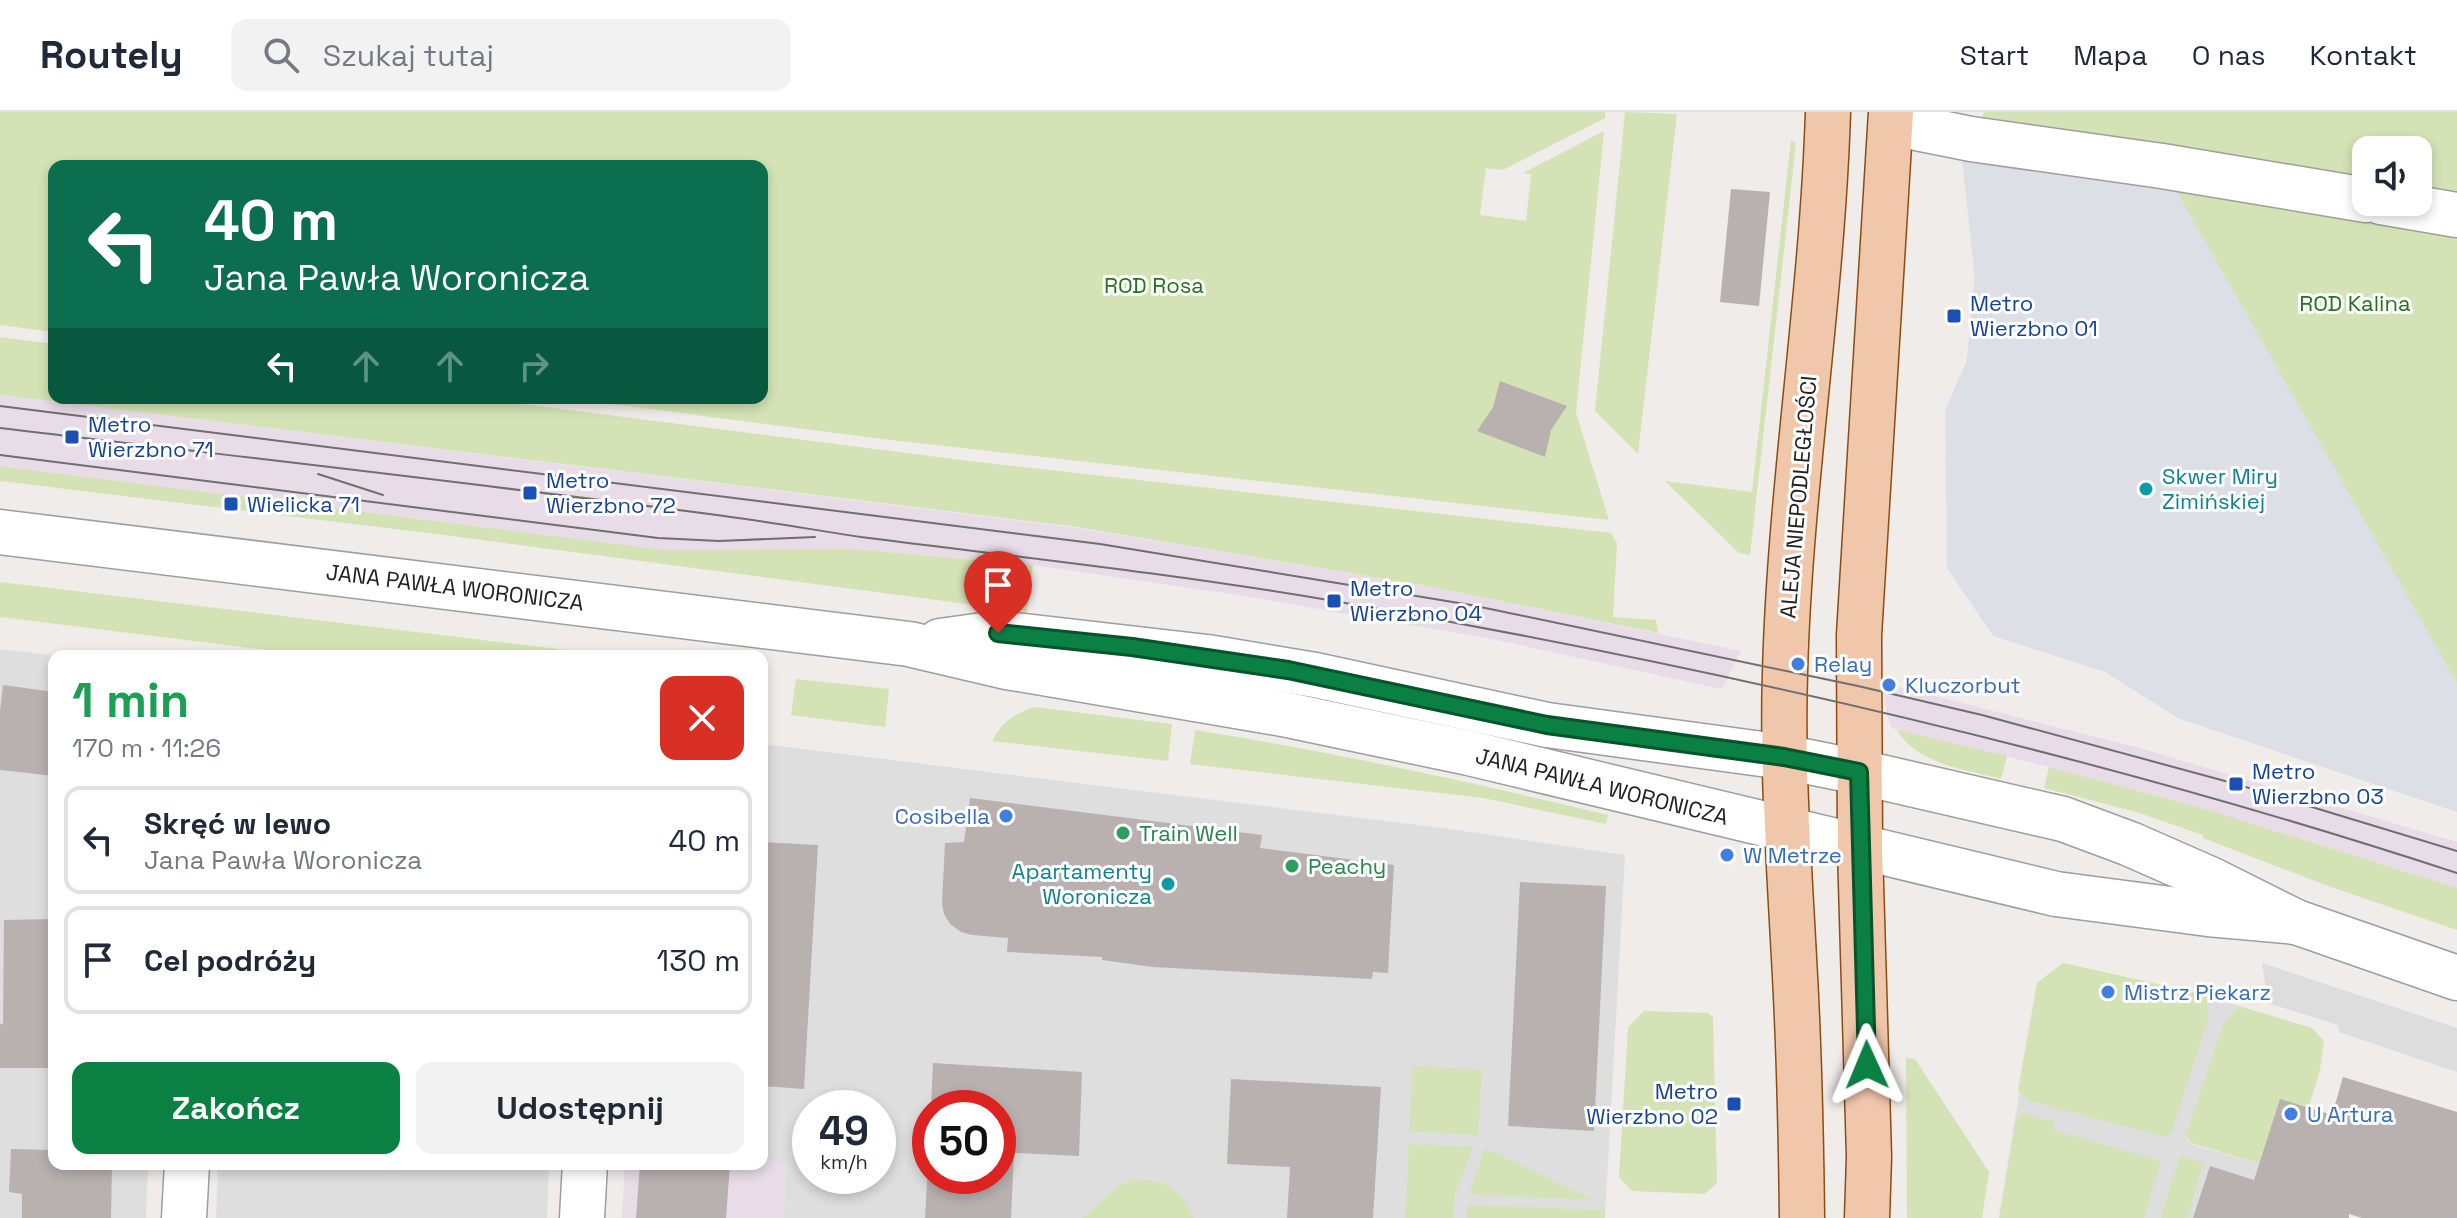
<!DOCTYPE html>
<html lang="pl">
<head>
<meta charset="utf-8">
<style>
	body { margin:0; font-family:"Space Grotesk",sans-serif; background:#f2f2f3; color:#1f2937; height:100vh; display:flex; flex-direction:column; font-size:30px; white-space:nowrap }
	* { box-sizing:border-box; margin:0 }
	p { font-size:26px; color:#747a83 }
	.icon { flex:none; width:44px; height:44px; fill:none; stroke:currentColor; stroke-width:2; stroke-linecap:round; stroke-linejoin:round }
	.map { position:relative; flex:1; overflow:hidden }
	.side { position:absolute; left:48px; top:538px; width:720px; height:520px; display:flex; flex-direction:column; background:#fff; border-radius:16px; box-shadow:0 4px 12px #0003 }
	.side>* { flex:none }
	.banner { position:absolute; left:48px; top:48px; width:720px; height:244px; border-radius:16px; box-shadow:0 4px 12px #0003; background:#0b6e4f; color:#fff; overflow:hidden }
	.tools { position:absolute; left:2352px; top:24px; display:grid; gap:16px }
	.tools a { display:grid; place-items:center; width:80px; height:80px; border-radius:16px; background:#fff; box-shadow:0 4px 12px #0003; font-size:40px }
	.speed { position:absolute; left:792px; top:978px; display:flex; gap:16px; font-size:40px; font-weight:700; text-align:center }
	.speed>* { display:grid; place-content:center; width:104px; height:104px; border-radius:50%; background:#fff; box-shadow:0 4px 12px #0003; line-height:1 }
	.speed small { font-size:20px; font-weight:400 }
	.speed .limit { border:12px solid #d22; background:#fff; color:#111 }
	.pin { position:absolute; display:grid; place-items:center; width:68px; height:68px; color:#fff; margin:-82px -34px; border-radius:50% 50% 50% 0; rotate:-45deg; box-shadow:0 0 8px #0007 }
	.pin .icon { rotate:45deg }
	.me { position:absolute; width:88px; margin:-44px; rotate:359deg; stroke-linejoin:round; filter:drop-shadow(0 0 6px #0008) }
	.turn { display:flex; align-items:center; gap:28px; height:168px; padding:0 24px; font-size:36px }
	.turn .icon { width:104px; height:104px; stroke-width:2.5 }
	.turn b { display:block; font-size:56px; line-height:68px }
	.lanes { display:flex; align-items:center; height:76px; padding:0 24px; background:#0003; justify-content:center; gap:40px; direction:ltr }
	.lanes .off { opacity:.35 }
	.round { display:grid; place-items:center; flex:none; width:84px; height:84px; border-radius:16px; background:#f2f2f3 }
	.overview { display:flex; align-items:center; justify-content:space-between; height:136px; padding:0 24px }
	h1 { font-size:48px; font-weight:600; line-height:60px; color:#1e9e55 }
	.cta { display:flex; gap:16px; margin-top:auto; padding:16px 24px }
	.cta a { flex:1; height:92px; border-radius:16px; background:#0b8043; color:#fff; font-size:32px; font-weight:600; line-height:92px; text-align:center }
	.cta a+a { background:#f2f2f3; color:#1f2937 }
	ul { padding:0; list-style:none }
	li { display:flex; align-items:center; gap:24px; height:108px; margin:0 16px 12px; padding:0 8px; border:4px solid #e0e1e3; border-radius:16px }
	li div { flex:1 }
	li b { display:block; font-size:30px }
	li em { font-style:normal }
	header { display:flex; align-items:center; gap:48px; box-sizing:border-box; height:112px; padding:0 40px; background:#fff; border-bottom:2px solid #e0e1e3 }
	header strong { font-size:38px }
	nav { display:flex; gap:44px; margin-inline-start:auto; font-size:28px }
	.search { width:560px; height:72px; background:#f2f2f3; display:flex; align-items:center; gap:20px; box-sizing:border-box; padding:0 28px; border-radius:16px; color:#747a83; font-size:30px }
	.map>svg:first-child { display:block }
	.residential { fill:#dfdede; fill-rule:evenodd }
	.industrial { fill:#e8dce8 }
	.grass { fill:#d4e3b5; fill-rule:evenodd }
	.parking { fill:#ddd }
	.plaza { fill:#dddfe6 }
	.building { fill:#b9b1af }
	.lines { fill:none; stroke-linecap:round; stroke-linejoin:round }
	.minor-casing { stroke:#9e9e9e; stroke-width:47 }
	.major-casing { stroke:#8b4d12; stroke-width:47 }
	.minor { stroke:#fff; stroke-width:44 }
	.major { stroke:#f1c7ac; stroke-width:44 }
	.tram { stroke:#6f6f6f; stroke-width:2 }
	.route-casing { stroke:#07532c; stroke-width:20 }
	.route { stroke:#0b8043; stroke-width:14 }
	.transit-dot { fill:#1a4fb4; stroke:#fff; stroke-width:3 }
	.culture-dot { fill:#0f9aa8; stroke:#fff; stroke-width:3 }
	.shop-dot { fill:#3f7fe0; stroke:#fff; stroke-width:3 }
	.leisure-dot { fill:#2e9e5b; stroke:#fff; stroke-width:3 }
	.labels { text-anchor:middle; stroke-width:6; stroke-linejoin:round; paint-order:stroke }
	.park-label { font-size:22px; fill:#23741a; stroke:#fff }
	.transit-label { font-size:22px; fill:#164399; stroke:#fff; text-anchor:start }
	.culture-label { font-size:22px; fill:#0d838f; stroke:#fff; text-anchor:start }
	.street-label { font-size:22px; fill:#212121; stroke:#fff }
	.shop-label { font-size:22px; fill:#366cbe; stroke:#fff; text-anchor:start }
	.leisure-label { font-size:22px; fill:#27864d; stroke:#fff; text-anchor:start }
</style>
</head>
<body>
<header>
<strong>Routely</strong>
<div class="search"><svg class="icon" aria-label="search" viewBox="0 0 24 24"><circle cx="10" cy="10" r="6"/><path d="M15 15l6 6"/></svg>Szukaj tutaj</div>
<nav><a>Start</a><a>Mapa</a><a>O nas</a><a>Kontakt</a></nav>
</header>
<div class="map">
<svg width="2457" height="1106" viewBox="0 0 2457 1106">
	<rect width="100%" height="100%" fill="#f0ece9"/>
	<g class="residential">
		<path d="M 0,537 L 58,544 L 54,544 L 54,1052 L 148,1052 L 146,1106 L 0,1106 Z"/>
		<path d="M 762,632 L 1450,717 L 1625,743 L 1605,1106 L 783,1106 L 787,1052 L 762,1049 ZM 810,996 L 878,996 L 878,1064 L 810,1064 ZM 930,996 L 998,996 L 998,1064 L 930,1064 Z"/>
		<path d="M 2063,851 L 2206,883 L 2239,894 L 2224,911 L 2186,1024 L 2191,1032 L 2289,1061 L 2351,1096 L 2348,1106 L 1999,1106 L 2037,871 Z"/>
		<path d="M 218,1052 L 549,1052 L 547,1106 L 216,1106 Z"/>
	</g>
	<g class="industrial">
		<path d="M 0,283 L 1070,415 L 1432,475 L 1741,539 L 1722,577 L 1497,528 L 1238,483 L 1033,453 L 853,437 L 665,438 L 0,354 Z"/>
		<path d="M 1883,571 L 2140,636 L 2457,730 L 2457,776 L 2212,699 L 2049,655 L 1897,618 L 1892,616 L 1887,603 Z"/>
		<path d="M 762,1049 L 787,1052 L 783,1106 L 622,1106 L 625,1052 L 762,1052 Z"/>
	</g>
	<g class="grass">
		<path d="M 0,0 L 1605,0 L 1605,6 L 1503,58 L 1486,56 L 1480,103 L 1526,109 L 1531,62 L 1523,61 L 1604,19 L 1576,301 L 1609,408 L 882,327 L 565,286 L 762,286 L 762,54 L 54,54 L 54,220 L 0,213 Z"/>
		<path d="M 1625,0 L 1677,2 L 1638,342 L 1595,299 Z"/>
		<path d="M 1984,0 L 2457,0 L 2457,700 L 2178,606 L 1967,249 L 1975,165 L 1962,46 ZM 2366,38 L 2418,38 L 2418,90 L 2366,90 Z"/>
		<path d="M 1791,28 L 1796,31 L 1750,443 L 1739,441 L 1665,369 L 1752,380 Z"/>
		<path d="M 0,225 L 54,232 L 54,286 L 475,286 L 969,349 L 1611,421 L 1617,431 L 1613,505 L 1656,508 L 1658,521 L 1432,475 L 1070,414 L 0,283 Z"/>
		<path d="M 0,354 L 665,438 L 853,437 L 1033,453 L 1027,500 L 436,422 L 0,369 Z"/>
		<path d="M 0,470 L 617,544 L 315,544 L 0,505 Z"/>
		<path d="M 796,567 L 889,577 L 885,615 L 791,603 Z"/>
		<path d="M 1034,595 L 1172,612 L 1168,649 L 992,629 C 1002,610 1014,602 1034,595 Z"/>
		<path d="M 1195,618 C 1334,640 1471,670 1608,703 L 1606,712 L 1483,686 L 1190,652 Z"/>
		<path d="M 1897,618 L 2007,644 L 2001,667 C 1965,657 1918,653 1897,618 Z"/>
		<path d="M 2049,655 L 2212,699 L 2457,776 L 2457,818 L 2328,774 L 2203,726 L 2203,723 L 2136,700 L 2044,676 Z"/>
		<path d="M 2063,851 L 2206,883 L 2208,906 L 2172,1020 L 2165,1025 L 2027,988 L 2018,978 L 2037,871 Z"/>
		<path d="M 2239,894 L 2312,916 L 2324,929 L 2320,958 L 2289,1061 L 2191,1031 L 2186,1023 L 2224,910 Z"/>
		<path d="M 1644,899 L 1708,901 L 1713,905 L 1717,1071 L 1705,1082 L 1632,1079 L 1619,1065 L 1628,915 Z"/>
		<path d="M 1906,946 L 1915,947 L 1989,1060 L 1982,1106 L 1907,1106 Z"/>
		<path d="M 1413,954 L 1482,958 L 1478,1023 L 1409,1019 Z"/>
		<path d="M 2022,1001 L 2055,1010 L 2053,1018 L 2161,1049 L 2144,1106 L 1999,1106 L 2016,1007 Z"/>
		<path d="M 1409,1032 L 1473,1035 L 1455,1081 L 1453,1106 L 1405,1106 Z"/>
		<path d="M 1485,1036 L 1593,1088 L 1469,1082 Z"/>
		<path d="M 2180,1044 L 2204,1051 L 2187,1106 L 2161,1106 Z"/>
		<path d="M 1132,1067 C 1167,1069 1179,1074 1194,1106 L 1082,1106 L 1120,1073 Z"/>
		<path d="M 1467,1093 L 1605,1098 L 1605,1106 L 1467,1106 Z"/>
	</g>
	<path class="parking" d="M 2262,851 L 2457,916 L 2457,960 L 2339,920 L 2338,913 L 2268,891 Z"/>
	<path class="plaza" d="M 1962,46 L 2169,66 L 2457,571 L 2457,700 L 2178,606 L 2105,560 L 1993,524 L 1947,456 L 1945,298 L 1967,248 L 1975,165 Z"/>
	<g class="building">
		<path d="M 1731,77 L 1770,80 L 1759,194 L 1720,190 Z"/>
		<path d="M 1500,269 L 1567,294 L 1551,318 L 1545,345 L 1477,319 L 1493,295 Z"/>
		<path d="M 3,573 L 54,580 L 54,664 L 0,658 L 0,599 Z"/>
		<path d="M 970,686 L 1262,723 L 1260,736 L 1394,753 L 1388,861 L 1373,860 L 1372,867 L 1153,855 L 1102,848 L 1102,845 L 1007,840 L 1008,826 L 972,823 L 961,820 L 950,812 L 944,802 L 942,791 L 945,731 L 964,730 Z"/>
		<path d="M 762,730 L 818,733 L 804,977 L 762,974 Z"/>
		<path d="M 1520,770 L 1606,774 L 1594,1019 L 1508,1014 Z"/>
		<path d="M 54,807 L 54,956 L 0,956 L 0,911 L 3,913 L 4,808 Z"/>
		<path d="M 933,951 L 1082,960 L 1079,1044 L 1014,1041 L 1011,1106 L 925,1106 L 930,1017 L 930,1064 L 998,1064 L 998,996 L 931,996 Z"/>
		<path d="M 2343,965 L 2457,1000 L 2457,1106 L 2362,1106 L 2349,1102 L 2349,1106 L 2193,1106 L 2210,1054 L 2254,1068 L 2280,987 L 2332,1003 Z"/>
		<path d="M 1231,967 L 1381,975 L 1373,1106 L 1287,1106 L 1290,1055 L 1227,1052 Z"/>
		<path d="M 11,1037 L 54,1038 L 54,1052 L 112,1052 L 111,1106 L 22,1106 L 22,1082 L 9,1080 Z"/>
		<path d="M 640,1052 L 730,1052 L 726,1106 L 636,1106 Z"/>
	</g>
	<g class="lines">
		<g class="minor-casing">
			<g id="minor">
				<path d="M 1891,11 L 1971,27 L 2162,54 L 2366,88"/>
				<path d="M 2381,90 L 2457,103"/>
				<path d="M 0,420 L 909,532 L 1007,555 L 1283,602 L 1469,641 L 2056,782 L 2208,802 L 2296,810"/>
				<path d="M 940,529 L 998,521 L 1207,545 L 1315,563 L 1547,613 L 1784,645 L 1859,660 L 2063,707 L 2130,732 L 2212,768 L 2296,810 L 2457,866"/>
				<path d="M 184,1106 L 187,1052"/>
				<path d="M 582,1106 L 585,1052"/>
			</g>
		</g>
		<g class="major-casing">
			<g id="major">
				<path d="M 1802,1106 C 1801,1019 1799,932 1794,846 C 1789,751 1782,656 1785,561 C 1790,374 1822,188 1828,0"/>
				<path d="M 1867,1106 L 1869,1045 L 1860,737 L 1859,523 L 1891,0"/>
			</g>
		</g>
		<use href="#minor" class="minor"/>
		<use href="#major" class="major"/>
		<g class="tram">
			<path d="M 0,294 L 1100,432 L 1471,493 L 1858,574 L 1982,603 L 2236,672 L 2457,739"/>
			<path d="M 0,316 C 241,345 483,372 724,404 C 769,410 815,418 861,425 C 1019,445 1177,462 1334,489 C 1710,554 2094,642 2457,761"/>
			<path d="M 0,343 L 658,426 L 719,429 L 815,425"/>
			<path d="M 318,362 L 383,383"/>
		</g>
	</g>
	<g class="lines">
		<g class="route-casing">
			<path id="route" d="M 998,521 L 1132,535 L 1288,558 L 1547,613 L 1784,645 L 1859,660 L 1867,953"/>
		</g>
		<use href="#route" class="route"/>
	</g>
	<g class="transit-dot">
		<rect x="1946" y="196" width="16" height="16" rx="4"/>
		<rect x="64" y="317" width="16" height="16" rx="4"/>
		<rect x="522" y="373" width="16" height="16" rx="4"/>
		<rect x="223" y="384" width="16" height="16" rx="4"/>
		<rect x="1326" y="481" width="16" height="16" rx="4"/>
		<rect x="2228" y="664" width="16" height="16" rx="4"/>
		<rect x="1726" y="984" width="16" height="16" rx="4"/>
	</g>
	<g class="culture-dot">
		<circle cx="2146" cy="377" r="8"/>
		<circle cx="1168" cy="772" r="8"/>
	</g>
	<g class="shop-dot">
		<circle cx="1798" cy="552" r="8"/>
		<circle cx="1889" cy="573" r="8"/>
		<circle cx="1006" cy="704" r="8"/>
		<circle cx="1727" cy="743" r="8"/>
		<circle cx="2108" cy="880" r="8"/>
		<circle cx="2291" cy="1002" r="8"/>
	</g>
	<g class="leisure-dot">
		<circle cx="1123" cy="721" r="8"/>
		<circle cx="1292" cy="754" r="8"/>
	</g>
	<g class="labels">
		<g class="park-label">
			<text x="1154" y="181">ROD Rosa</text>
			<text x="2355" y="199">ROD Kalina</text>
		</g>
		<g class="transit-label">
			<text x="1970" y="199">Metro<tspan x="1970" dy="25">Wierzbno 01</tspan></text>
			<text x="88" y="320">Metro<tspan x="88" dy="25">Wierzbno 71</tspan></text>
			<text x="546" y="376">Metro<tspan x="546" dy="25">Wierzbno 72</tspan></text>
			<text x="247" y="400">Wielicka 71</text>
			<text x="1350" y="484">Metro<tspan x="1350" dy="25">Wierzbno 04</tspan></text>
			<text x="2252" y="667">Metro<tspan x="2252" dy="25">Wierzbno 03</tspan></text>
			<text x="1718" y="987" text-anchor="end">Metro<tspan x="1718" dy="25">Wierzbno 02</tspan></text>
		</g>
		<g class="culture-label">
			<text x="2162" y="372">Skwer Miry<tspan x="2162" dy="25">Zimińskiej</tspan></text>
			<text x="1152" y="767" text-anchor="end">Apartamenty<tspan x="1152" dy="25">Woronicza</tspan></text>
		</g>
		<g class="street-label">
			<text transform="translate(1798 385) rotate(-85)" y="8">ALEJA NIEPODLEGŁOŚCI</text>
			<text transform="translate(455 475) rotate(7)" y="8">JANA PAWŁA WORONICZA</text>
			<text transform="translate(1602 674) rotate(14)" y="8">JANA PAWŁA WORONICZA</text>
		</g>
		<g class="shop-label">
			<text x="1814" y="560">Relay</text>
			<text x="1905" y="581">Kluczorbut</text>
			<text x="990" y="712" text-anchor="end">Cosibella</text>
			<text x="1743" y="751">W Metrze</text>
			<text x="2124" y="888">Mistrz Piekarz</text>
			<text x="2307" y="1010">U Artura</text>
		</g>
		<g class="leisure-label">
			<text x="1139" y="729">Train Well</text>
			<text x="1308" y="762">Peachy</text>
		</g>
	</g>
</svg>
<div class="tools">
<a><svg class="icon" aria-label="sound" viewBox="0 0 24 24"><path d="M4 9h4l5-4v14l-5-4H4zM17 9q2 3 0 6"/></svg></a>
</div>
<div class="speed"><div>49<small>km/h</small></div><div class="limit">50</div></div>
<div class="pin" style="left:998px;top:521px;background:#d93025"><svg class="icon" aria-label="arrive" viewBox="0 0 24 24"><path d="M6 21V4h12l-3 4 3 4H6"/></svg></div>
<svg class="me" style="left:1867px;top:953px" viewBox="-20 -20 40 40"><path d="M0-17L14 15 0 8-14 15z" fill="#0b8043" stroke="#fff" stroke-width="4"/></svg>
<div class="banner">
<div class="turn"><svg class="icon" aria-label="left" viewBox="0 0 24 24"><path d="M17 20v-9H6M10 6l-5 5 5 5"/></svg><div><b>40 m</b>Jana Pawła Woronicza</div></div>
<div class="lanes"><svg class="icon" aria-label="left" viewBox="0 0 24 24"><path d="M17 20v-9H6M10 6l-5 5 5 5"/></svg><svg class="icon off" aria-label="ahead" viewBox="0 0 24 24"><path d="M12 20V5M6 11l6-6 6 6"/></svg><svg class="icon off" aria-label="ahead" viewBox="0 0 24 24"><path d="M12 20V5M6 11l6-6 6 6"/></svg><svg class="icon off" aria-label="right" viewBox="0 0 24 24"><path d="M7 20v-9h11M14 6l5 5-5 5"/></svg></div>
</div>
<section class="side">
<div class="overview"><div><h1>1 min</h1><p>170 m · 11:26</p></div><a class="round" style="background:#d93025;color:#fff"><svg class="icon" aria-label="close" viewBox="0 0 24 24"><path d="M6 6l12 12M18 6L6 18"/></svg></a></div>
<ul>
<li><svg class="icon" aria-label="left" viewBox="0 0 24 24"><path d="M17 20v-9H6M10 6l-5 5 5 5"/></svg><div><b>Skręć w lewo</b><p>Jana Pawła Woronicza</p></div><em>40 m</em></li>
<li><svg class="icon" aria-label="arrive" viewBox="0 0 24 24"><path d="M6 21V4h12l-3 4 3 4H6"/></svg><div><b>Cel podróży</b></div><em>130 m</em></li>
</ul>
<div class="cta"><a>Zakończ</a><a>Udostępnij</a></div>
</section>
</div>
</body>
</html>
